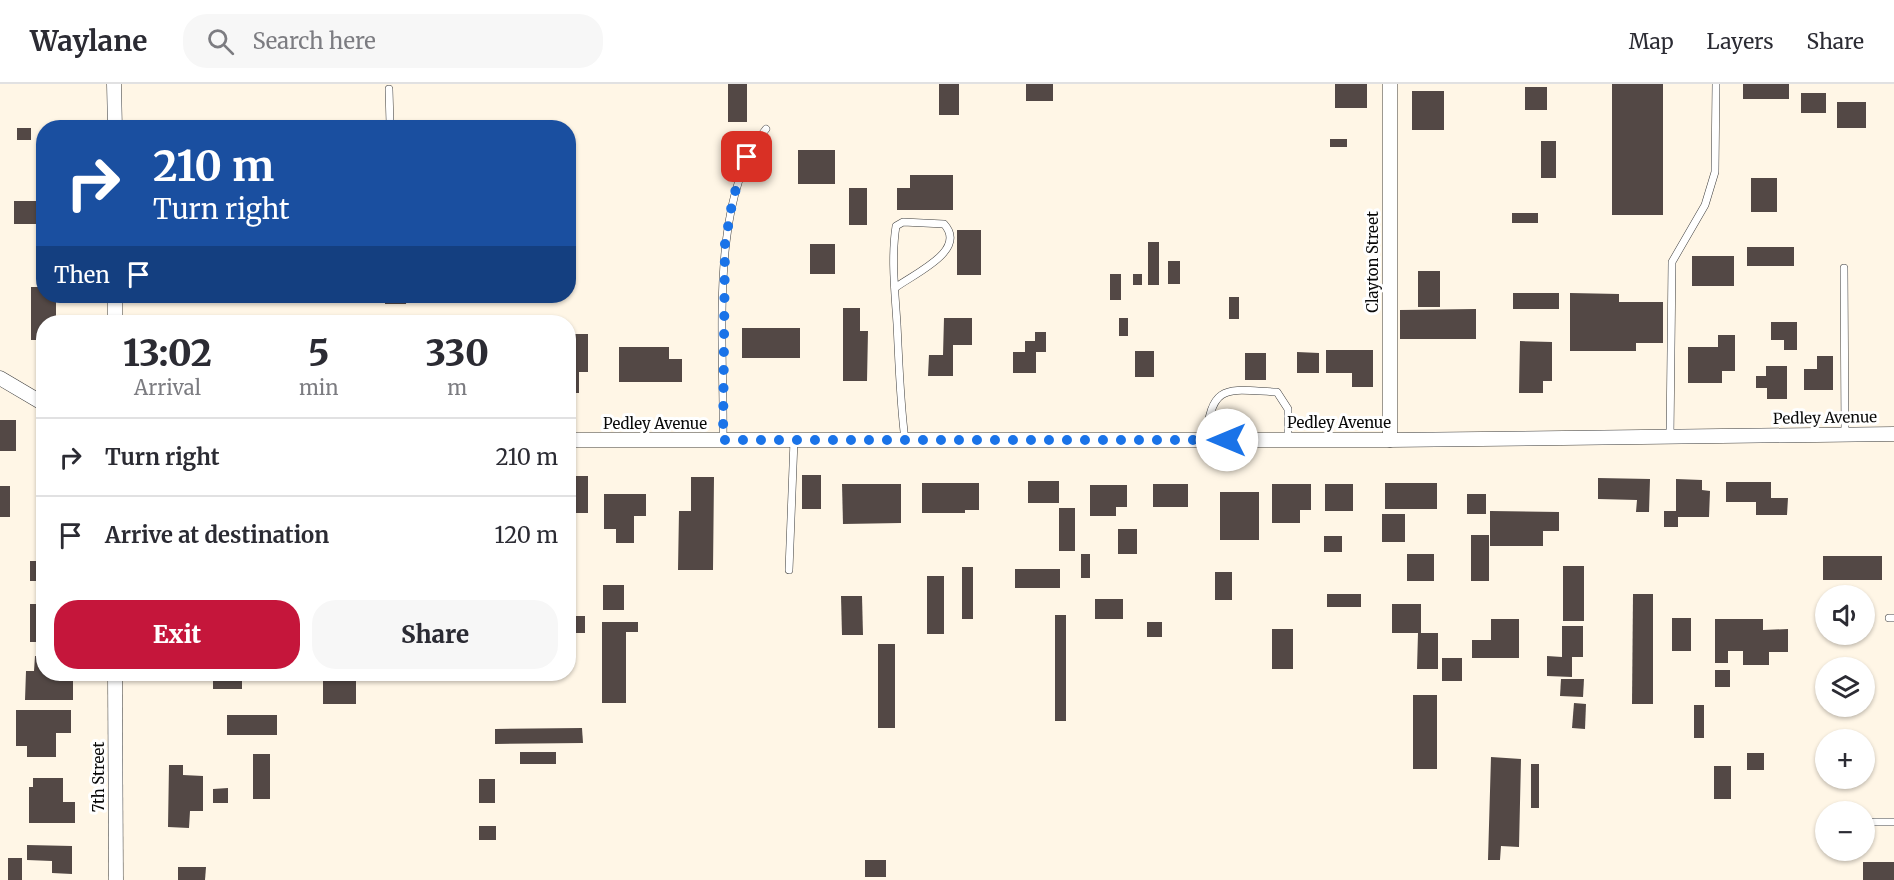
<!DOCTYPE html>
<html lang="en">
<head>
<meta charset="utf-8">
<style>
	body { margin:0; font-family:Merriweather,serif; background:#f7f7f7; color:#2b2b33; height:100vh; display:flex; flex-direction:column; font-size:22px; white-space:nowrap }
	* { box-sizing:border-box; margin:0 }
	p { font-size:20px; color:#7c7c81 }
	.icon { flex:none; width:33px; height:33px; fill:none; stroke:currentColor; stroke-width:2; stroke-linecap:round; stroke-linejoin:round }
	.map { position:relative; flex:1; overflow:hidden }
	.sheet { position:absolute; left:36px; top:231px; width:540px; height:366px; display:flex; flex-direction:column; background:#fff; border-radius:24px; box-shadow:0 2px 4px #0004 }
	.sheet>* { flex:none }
	.banner { position:absolute; left:36px; top:36px; width:540px; height:183px; border-radius:24px; box-shadow:0 2px 4px #0004; background:#1a4fa0; color:#fff; overflow:hidden }
	.buttons { position:absolute; left:1815px; top:501px; display:grid; gap:12px }
	.buttons a { display:grid; place-items:center; width:60px; height:60px; border-radius:50%; background:#fff; box-shadow:0 2px 4px #0004; font-size:30px }
	.pin { position:absolute; display:grid; place-items:center; width:51px; height:51px; color:#fff; margin:-26px; border-radius:12px; box-shadow:0 3px 9px #0006 }
	.me { position:absolute; width:66px; margin:-33px; rotate:270deg; stroke-linejoin:round; filter:drop-shadow(0 0 4px #0008) }
	.turn { display:flex; align-items:center; gap:21px; height:126px; padding:0 18px; font-size:27px }
	.turn .icon { width:78px; height:78px; stroke-width:2.5 }
	.turn b { display:block; font-size:42px; line-height:51px }
	.then { display:flex; align-items:center; height:57px; padding:0 18px; background:#0003; gap:12px; font-size:22px }
	.eta { display:flex; justify-content:space-evenly; align-items:center; height:102px; text-align:center }
	.eta b { font-size:36px; font-weight:800; line-height:42px }
	.cta { display:flex; gap:12px; margin-top:auto; padding:12px 18px }
	.cta a { flex:1; height:69px; border-radius:24px; background:#c5163b; color:#fff; font-size:24px; font-weight:800; line-height:69px; text-align:center }
	.cta a+a { background:#f7f7f7; color:#2b2b33 }
	ul { padding:0; list-style:none }
	li { display:flex; align-items:center; gap:18px; height:78px; padding:0 18px; border-top:2px solid #e1e1e2 }
	li div { flex:1 }
	li b { display:block; font-size:22px }
	li em { font-style:normal }
	header { display:flex; align-items:center; gap:36px; box-sizing:border-box; height:84px; padding:0 30px; background:#fff; border-bottom:2px solid #e1e1e2 }
	header strong { font-size:28px }
	nav { display:flex; gap:33px; margin-inline-start:auto; font-size:21px }
	.search { width:420px; height:54px; background:#f7f7f7; display:flex; align-items:center; gap:15px; box-sizing:border-box; padding:0 21px; border-radius:24px; color:#7c7c81; font-size:22px }
	.map>svg:first-child { display:block }
	.building { fill:#534845 }
	.lines { fill:none; stroke-linecap:round; stroke-linejoin:round }
	.service-casing { stroke:#3c3c3c; stroke-width:8 }
	.minor-casing { stroke:#3c3c3c; stroke-width:15 }
	.service { stroke:#fff; stroke-width:7 }
	.minor { stroke:#fff; stroke-width:14 }
	.route { stroke:#1a73e8; stroke-width:10; stroke-dasharray:0 18 }
	.labels { text-anchor:middle; stroke-width:6; stroke-linejoin:round; paint-order:stroke }
	.street-label { font-size:15px; fill:#090909; stroke:#fff }
</style>
</head>
<body>
<header>
<strong>Waylane</strong>
<div class="search"><svg class="icon" aria-label="search" viewBox="0 0 24 24"><circle cx="10" cy="10" r="6"/><path d="M15 15l6 6"/></svg>Search here</div>
<nav><a>Map</a><a>Layers</a><a>Share</a></nav>
</header>
<div class="map">
<svg width="1894" height="796" viewBox="0 0 1894 796">
	<rect width="100%" height="100%" fill="#fff6e6"/>
	<g class="building">
		<rect x="728" y="0" width="19" height="38"/>
		<rect x="939" y="0" width="20" height="31"/>
		<rect x="1026" y="0" width="27" height="17"/>
		<rect x="1335" y="0" width="32" height="24"/>
		<rect x="1612" y="0" width="51" height="131"/>
		<rect x="1743" y="0" width="46" height="15"/>
		<rect x="1525" y="3" width="22" height="23"/>
		<rect x="1412" y="7" width="32" height="39"/>
		<rect x="1801" y="9" width="25" height="20"/>
		<rect x="1837" y="18" width="29" height="26"/>
		<rect x="17" y="44" width="14" height="12"/>
		<rect x="1330" y="55" width="17" height="8"/>
		<rect x="1541" y="57" width="15" height="37"/>
		<rect x="798" y="66" width="37" height="34"/>
		<path d="M 910,91 L 953,91 L 953,126 L 897,126 L 897,104 L 910,104 Z"/>
		<rect x="1751" y="94" width="26" height="34"/>
		<rect x="849" y="104" width="18" height="37"/>
		<rect x="14" y="117" width="30" height="23"/>
		<rect x="1512" y="129" width="26" height="10"/>
		<rect x="568" y="143" width="6" height="29"/>
		<rect x="957" y="146" width="24" height="45"/>
		<rect x="1148" y="158" width="11" height="43"/>
		<rect x="810" y="160" width="25" height="30"/>
		<rect x="1747" y="163" width="47" height="19"/>
		<rect x="1692" y="172" width="42" height="30"/>
		<rect x="1168" y="177" width="12" height="23"/>
		<rect x="1418" y="187" width="22" height="36"/>
		<rect x="1110" y="190" width="11" height="26"/>
		<rect x="1133" y="190" width="9" height="11"/>
		<path d="M 31,203 L 44,203 L 44,212 L 56,212 L 56,238 L 44,238 L 44,256 L 31,256 Z"/>
		<rect x="1513" y="209" width="46" height="16"/>
		<path d="M 1570,209 L 1619,210 L 1619,218 L 1663,218 L 1663,259 L 1636,259 L 1636,267 L 1570,267 Z"/>
		<path d="M 385,212 L 407,212 L 406,220 L 385,220 Z"/>
		<rect x="1229" y="213" width="10" height="22"/>
		<path d="M 843,224 L 860,224 L 860,247 L 868,247 L 867,297 L 843,297 Z"/>
		<path d="M 1476,225 L 1476,255 L 1400,255 L 1400,226 Z"/>
		<path d="M 944,234 L 972,234 L 972,261 L 953,261 L 953,292 L 928,292 L 929,271 L 943,271 Z"/>
		<rect x="1119" y="234" width="9" height="18"/>
		<path d="M 1771,238 L 1797,238 L 1797,266 L 1784,266 L 1784,256 L 1771,256 Z"/>
		<rect x="742" y="244" width="58" height="30"/>
		<path d="M 1035,248 L 1046,248 L 1046,268 L 1036,268 L 1036,289 L 1013,289 L 1013,268 L 1025,268 L 1025,257 L 1035,257 Z"/>
		<path d="M 568,250 L 588,250 L 588,288 L 579,288 L 579,309 L 568,309 Z"/>
		<path d="M 1718,251 L 1735,251 L 1735,287 L 1722,287 L 1722,299 L 1688,299 L 1688,263 L 1718,263 Z"/>
		<path d="M 1520,257 L 1552,258 L 1552,297 L 1543,297 L 1543,309 L 1519,309 Z"/>
		<path d="M 619,263 L 669,263 L 669,275 L 682,275 L 682,298 L 619,298 Z"/>
		<path d="M 1326,266 L 1373,266 L 1373,303 L 1352,303 L 1352,289 L 1326,289 Z"/>
		<rect x="1135" y="267" width="19" height="26"/>
		<path d="M 1297,268 L 1319,269 L 1319,289 L 1297,289 Z"/>
		<rect x="1245" y="269" width="21" height="27"/>
		<path d="M 1817,272 L 1833,272 L 1833,306 L 1804,306 L 1804,285 L 1817,285 Z"/>
		<path d="M 1766,282 L 1787,282 L 1787,315 L 1767,315 L 1767,304 L 1756,304 L 1756,292 L 1766,292 Z"/>
		<rect x="0" y="336" width="16" height="31"/>
		<rect x="802" y="391" width="19" height="34"/>
		<rect x="568" y="392" width="20" height="37"/>
		<path d="M 691,393 L 714,393 L 713,486 L 678,486 L 679,427 L 691,427 Z"/>
		<path d="M 1598,394 L 1650,395 L 1649,428 L 1636,428 L 1637,416 L 1598,415 Z"/>
		<path d="M 1676,395 L 1702,396 L 1702,406 L 1710,407 L 1709,433 L 1678,433 L 1678,443 L 1664,443 L 1664,427 L 1676,427 Z"/>
		<rect x="1028" y="397" width="31" height="22"/>
		<path d="M 1726,398 L 1771,398 L 1771,414 L 1788,414 L 1787,431 L 1756,431 L 1756,418 L 1726,418 Z"/>
		<path d="M 922,399 L 979,399 L 979,426 L 965,426 L 965,429 L 922,429 Z"/>
		<rect x="1385" y="399" width="52" height="26"/>
		<path d="M 842,400 L 901,400 L 901,439 L 843,440 Z"/>
		<rect x="1153" y="400" width="35" height="23"/>
		<path d="M 1272,400 L 1311,400 L 1311,426 L 1300,426 L 1300,439 L 1272,439 Z"/>
		<rect x="1325" y="400" width="28" height="27"/>
		<path d="M 1090,401 L 1127,401 L 1127,423 L 1116,423 L 1116,432 L 1090,432 Z"/>
		<rect x="0" y="402" width="10" height="31"/>
		<rect x="1220" y="408" width="39" height="48"/>
		<path d="M 604,410 L 646,410 L 646,432 L 634,432 L 634,459 L 616,459 L 616,445 L 604,445 Z"/>
		<rect x="1467" y="410" width="19" height="20"/>
		<rect x="1059" y="424" width="16" height="43"/>
		<path d="M 1490,427 L 1559,428 L 1559,447 L 1543,447 L 1543,462 L 1490,462 Z"/>
		<rect x="1382" y="430" width="23" height="28"/>
		<rect x="1118" y="445" width="19" height="25"/>
		<rect x="1471" y="451" width="18" height="46"/>
		<rect x="1324" y="452" width="18" height="16"/>
		<rect x="1081" y="470" width="9" height="24"/>
		<rect x="1407" y="470" width="27" height="27"/>
		<rect x="1823" y="472" width="59" height="24"/>
		<rect x="30" y="477" width="14" height="20"/>
		<rect x="1563" y="482" width="21" height="55"/>
		<rect x="962" y="483" width="11" height="52"/>
		<rect x="1015" y="485" width="45" height="19"/>
		<rect x="1215" y="488" width="17" height="28"/>
		<rect x="927" y="492" width="17" height="58"/>
		<rect x="603" y="501" width="21" height="25"/>
		<rect x="1327" y="510" width="34" height="13"/>
		<path d="M 1633,510 L 1653,510 L 1653,620 L 1632,620 Z"/>
		<path d="M 841,512 L 862,512 L 863,551 L 842,551 Z"/>
		<rect x="1095" y="515" width="28" height="20"/>
		<rect x="30" y="520" width="14" height="38"/>
		<path d="M 1392,520 L 1421,520 L 1421,549 L 1438,549 L 1438,585 L 1417,585 L 1418,549 L 1392,549 Z"/>
		<rect x="1055" y="531" width="11" height="106"/>
		<path d="M 568,532 L 585,532 L 585,549 L 569,549 Z"/>
		<rect x="1672" y="534" width="19" height="33"/>
		<path d="M 1491,535 L 1519,535 L 1519,574 L 1472,574 L 1472,556 L 1491,556 Z"/>
		<path d="M 1715,535 L 1763,535 L 1763,546 L 1788,545 L 1788,568 L 1769,568 L 1769,581 L 1743,581 L 1743,567 L 1728,567 L 1728,579 L 1715,579 Z"/>
		<path d="M 602,538 L 638,538 L 638,548 L 626,548 L 626,619 L 602,619 Z"/>
		<rect x="1147" y="538" width="15" height="15"/>
		<path d="M 1562,542 L 1583,542 L 1583,573 L 1572,573 L 1572,593 L 1547,592 L 1547,572 L 1562,573 Z"/>
		<rect x="1272" y="545" width="21" height="40"/>
		<rect x="878" y="560" width="17" height="84"/>
		<path d="M 35,572 L 44,572 L 44,590 L 59,590 L 59,597 L 73,597 L 73,616 L 25,616 L 26,587 L 34,587 Z"/>
		<rect x="1442" y="574" width="20" height="23"/>
		<rect x="1715" y="586" width="15" height="17"/>
		<rect x="166" y="590" width="33" height="3"/>
		<path d="M 213,590 L 259,590 L 259,594 L 242,594 L 242,605 L 213,605 Z"/>
		<rect x="306" y="590" width="13" height="4"/>
		<rect x="323" y="590" width="33" height="30"/>
		<path d="M 1561,595 L 1584,595 L 1583,613 L 1560,612 Z"/>
		<rect x="1413" y="611" width="24" height="74"/>
		<path d="M 1574,619 L 1586,620 L 1585,645 L 1572,644 Z"/>
		<rect x="1694" y="621" width="10" height="33"/>
		<path d="M 16,626 L 71,626 L 71,649 L 56,649 L 56,673 L 27,673 L 27,662 L 16,662 Z"/>
		<rect x="227" y="631" width="50" height="20"/>
		<path d="M 582,644 L 583,659 L 495,660 L 495,645 Z"/>
		<rect x="520" y="668" width="36" height="12"/>
		<rect x="1747" y="669" width="17" height="17"/>
		<rect x="253" y="670" width="17" height="45"/>
		<path d="M 1491,673 L 1521,675 L 1519,763 L 1501,762 L 1500,776 L 1488,776 Z"/>
		<rect x="1531" y="680" width="8" height="44"/>
		<path d="M 169,681 L 183,681 L 183,691 L 203,692 L 203,727 L 190,727 L 189,744 L 168,743 Z"/>
		<rect x="1714" y="682" width="17" height="33"/>
		<path d="M 33,694 L 63,694 L 63,718 L 75,718 L 75,739 L 29,739 L 29,703 L 33,703 Z"/>
		<rect x="479" y="695" width="16" height="24"/>
		<path d="M 228,704 L 228,719 L 213,719 L 213,705 Z"/>
		<rect x="479" y="742" width="17" height="14"/>
		<path d="M 27,761 L 72,762 L 72,790 L 52,789 L 52,777 L 27,776 Z"/>
		<rect x="8" y="774" width="14" height="22"/>
		<rect x="865" y="776" width="21" height="17"/>
		<rect x="1863" y="778" width="31" height="18"/>
		<path d="M 178,783 L 206,783 L 205,796 L 178,796 Z"/>
	</g>
	<g class="lines">
		<g class="service-casing">
			<g id="service">
				<path d="M 323,44 L 390,40 L 389,5"/>
				<path d="M 1844,184 L 1845,351"/>
				<path d="M 895,204 C 911,191 969,167 944,140 L 903,138 L 896,142 C 891,174 895,208 897,240 C 899,279 900,317 905,356"/>
				<path d="M 1670,353 L 1672,178 L 1705,121 L 1715,88 L 1716,0"/>
				<path d="M 723,356 C 725,267 707,115 766,45"/>
				<path d="M 1206,356 C 1211,297 1228,306 1277,308 L 1288,325 L 1288,356"/>
				<path d="M 789,486 L 794,356"/>
				<path d="M 1889,534 L 1894,534"/>
				<path d="M 1874,738 L 1894,738"/>
			</g>
		</g>
		<g class="minor-casing">
			<g id="minor">
				<path d="M 114,0 L 115,44"/>
				<path d="M 115,212 L 115,238"/>
				<path d="M 0,294 L 44,320"/>
				<path d="M 568,356 L 1390,356 L 1894,350"/>
				<path d="M 1390,356 L 1390,0"/>
				<path d="M 115,590 L 116,796"/>
			</g>
		</g>
		<use href="#service" class="service"/>
		<use href="#minor" class="minor"/>
	</g>
	<g class="lines">
		<path class="route" d="M 747,73 L 733,114 L 725,160 L 723,356 L 1227,356"/>
	</g>
	<g class="labels">
		<g class="street-label">
			<text transform="translate(1373 178) rotate(-90)" y="5">Clayton Street</text>
			<text transform="translate(1825 334) rotate(-1)" y="5">Pedley Avenue</text>
			<text x="1339" y="344">Pedley Avenue</text>
			<text x="655" y="345">Pedley Avenue</text>
			<text transform="translate(99 693) rotate(-90)" y="5">7th Street</text>
		</g>
	</g>
</svg>
<div class="buttons">
<a><svg class="icon" aria-label="sound" viewBox="0 0 24 24"><path d="M4 9h4l5-4v14l-5-4H4zM17 9q2 3 0 6"/></svg></a>
<a><svg class="icon" aria-label="layers" viewBox="0 0 24 24"><path d="M12 4l9 5-9 5-9-5zM3 14l9 5 9-5"/></svg></a>
<a>+</a>
<a>−</a>
</div>
<div class="pin" style="left:747px;top:73px;background:#d93025"><svg class="icon" aria-label="arrive" viewBox="0 0 24 24"><path d="M6 21V4h12l-3 4 3 4H6"/></svg></div>
<svg class="me" style="left:1227px;top:356px" viewBox="-20 -20 40 40"><circle r="19" fill="#fff"/><path d="M0-13L10 11 0 6-10 11z" fill="#1a73e8"/></svg>
<div class="banner">
<div class="turn"><svg class="icon" aria-label="right" viewBox="0 0 24 24"><path d="M7 20v-9h11M14 6l5 5-5 5"/></svg><div><b>210 m</b>Turn right</div></div>
<div class="then">Then<svg class="icon" aria-label="arrive" viewBox="0 0 24 24"><path d="M6 21V4h12l-3 4 3 4H6"/></svg></div>
</div>
<section class="sheet">
<div class="eta">
<div><b>13:02</b><p>Arrival</p></div>
<div><b>5</b><p>min</p></div>
<div><b>330</b><p>m</p></div>
</div>
<ul>
<li><svg class="icon" aria-label="right" viewBox="0 0 24 24"><path d="M7 20v-9h11M14 6l5 5-5 5"/></svg><div><b>Turn right</b></div><em>210 m</em></li>
<li><svg class="icon" aria-label="arrive" viewBox="0 0 24 24"><path d="M6 21V4h12l-3 4 3 4H6"/></svg><div><b>Arrive at destination</b></div><em>120 m</em></li>
</ul>
<div class="cta"><a>Exit</a><a>Share</a></div>
</section>
</div>
</body>
</html>
